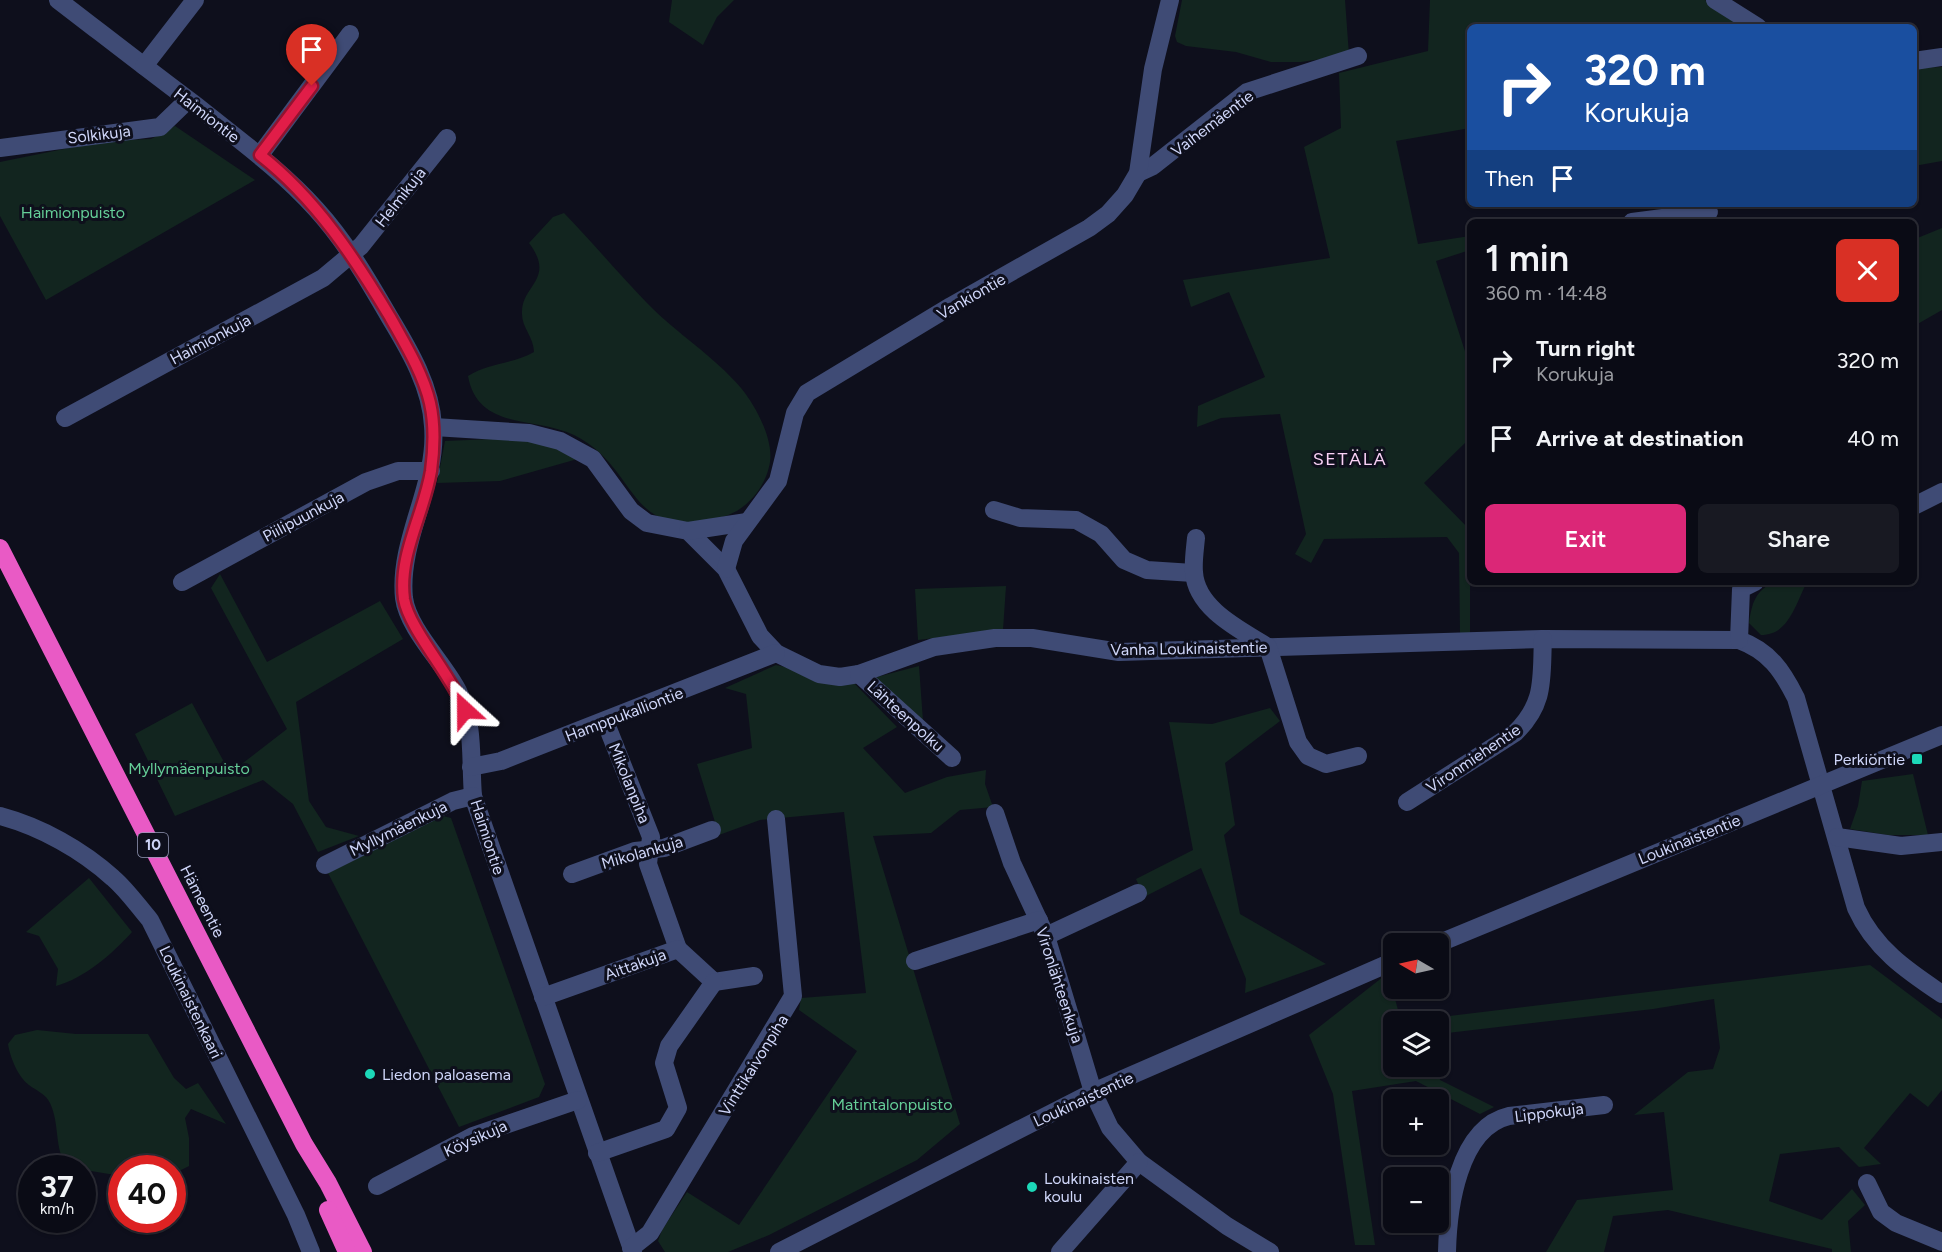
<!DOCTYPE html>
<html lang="en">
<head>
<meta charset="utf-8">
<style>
	body { margin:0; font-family:Figtree,sans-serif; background:#181922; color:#f1f3f6; height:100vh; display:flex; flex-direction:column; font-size:22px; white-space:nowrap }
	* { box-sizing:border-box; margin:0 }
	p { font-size:20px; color:#999ba0 }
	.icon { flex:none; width:33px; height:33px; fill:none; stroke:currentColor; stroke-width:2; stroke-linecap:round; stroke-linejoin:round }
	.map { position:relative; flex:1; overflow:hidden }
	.panel { position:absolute; left:1467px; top:219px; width:450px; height:366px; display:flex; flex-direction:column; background:#0a0b15; border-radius:9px; box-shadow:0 2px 4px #0004,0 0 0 2px #2a2b34 }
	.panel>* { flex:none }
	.hud { position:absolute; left:1467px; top:24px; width:450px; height:183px; border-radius:9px; box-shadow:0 2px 4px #0004,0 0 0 2px #2a2b34; background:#1a4fa0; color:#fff; overflow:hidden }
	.needle { width:39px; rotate:279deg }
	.tools { position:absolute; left:1383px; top:933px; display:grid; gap:12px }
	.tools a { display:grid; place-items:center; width:66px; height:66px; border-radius:9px; background:#0a0b15; box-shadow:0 2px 4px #0004,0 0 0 2px #2a2b34; font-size:30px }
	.speed { position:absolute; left:18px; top:1155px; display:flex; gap:12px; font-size:30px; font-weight:700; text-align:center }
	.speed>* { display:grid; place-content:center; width:78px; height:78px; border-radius:50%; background:#0a0b15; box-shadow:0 2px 4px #0004,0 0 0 2px #2a2b34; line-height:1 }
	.speed small { font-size:15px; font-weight:400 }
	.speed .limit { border:9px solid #d22; background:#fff; color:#111 }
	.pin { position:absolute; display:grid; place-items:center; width:51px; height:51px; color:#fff; margin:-62px -26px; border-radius:50% 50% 50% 0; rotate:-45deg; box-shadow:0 0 6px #0007 }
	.pin .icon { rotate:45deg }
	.me { position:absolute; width:66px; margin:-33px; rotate:336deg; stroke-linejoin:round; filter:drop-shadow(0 0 4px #0008) }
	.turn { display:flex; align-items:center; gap:21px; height:126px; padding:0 18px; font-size:27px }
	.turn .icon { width:78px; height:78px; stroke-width:2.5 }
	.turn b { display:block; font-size:42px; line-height:51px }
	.then { display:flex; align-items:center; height:57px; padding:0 18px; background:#0003; gap:12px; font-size:22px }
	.round { display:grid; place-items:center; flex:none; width:63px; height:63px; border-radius:9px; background:#181922 }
	.headline { display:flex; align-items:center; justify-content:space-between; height:102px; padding:0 18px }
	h1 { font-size:36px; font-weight:600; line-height:45px }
	.button { display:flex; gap:12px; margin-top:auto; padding:12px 18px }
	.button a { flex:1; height:69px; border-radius:9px; background:#db2777; color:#fff; font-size:24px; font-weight:600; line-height:69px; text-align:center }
	.button a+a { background:#181922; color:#f1f3f6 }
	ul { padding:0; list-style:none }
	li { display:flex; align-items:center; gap:18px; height:78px; padding:0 18px }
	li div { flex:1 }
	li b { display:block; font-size:22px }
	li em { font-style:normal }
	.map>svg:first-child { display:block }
	.green { fill:#12251f }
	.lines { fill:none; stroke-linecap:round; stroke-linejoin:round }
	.minor { stroke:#3f4b75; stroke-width:18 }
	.highway { stroke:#e95ac5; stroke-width:18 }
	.route-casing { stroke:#92132f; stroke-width:15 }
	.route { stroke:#e11d48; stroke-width:10 }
	.poi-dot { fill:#1cd8b8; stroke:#0e0f1c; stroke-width:2 }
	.labels { text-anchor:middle; stroke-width:6; stroke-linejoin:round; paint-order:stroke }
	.shield { fill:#0e0f1c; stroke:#959ab7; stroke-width:1.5 }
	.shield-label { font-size:15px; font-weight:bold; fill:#cfd6f9 }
	.street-label { font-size:16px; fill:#cfd6f9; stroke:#0e0f1c }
	.park-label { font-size:16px; fill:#65ce98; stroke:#0e0f1c }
	.poi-label { font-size:16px; fill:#cfd6f9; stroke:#0e0f1c; text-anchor:start }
	.neighbourhood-label { font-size:18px; letter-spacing:1.5px; fill:#f9d1f5; stroke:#0e0f1c }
</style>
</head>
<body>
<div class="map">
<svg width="1942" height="1252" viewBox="0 0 1942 1252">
	<rect width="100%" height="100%" fill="#0e0f1c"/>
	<g class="green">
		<path d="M 672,0 L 734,0 L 717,17 L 703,45 L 669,22 Z"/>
		<path d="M 1182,0 L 1345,0 L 1349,55 L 1301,62 L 1271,62 L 1236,52 L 1186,46 L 1177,42 L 1175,36 Z"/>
		<path d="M 1430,0 L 1705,0 L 1741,27 L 1470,27 L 1470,128 L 1396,141 L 1418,244 L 1470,236 L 1470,250 L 1436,261 L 1470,367 L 1470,441 L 1465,443 L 1424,483 L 1470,530 L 1470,634 L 1460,634 L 1459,553 L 1447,537 L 1324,539 L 1311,563 L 1295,554 L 1306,534 L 1280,414 L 1221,418 L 1197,427 L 1198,406 L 1265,377 L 1229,292 L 1191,307 L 1183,280 L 1330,258 L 1304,147 L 1341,128 L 1339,73 L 1428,51 Z"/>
		<path d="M 1942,67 L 1942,161 L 1914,166 L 1914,68 Z"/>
		<path d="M 175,126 L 255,180 L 46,300 L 0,216 L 0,162 L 103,141 L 151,139 Z"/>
		<path d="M 564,213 C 592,242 619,274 647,303 C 676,333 714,356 741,388 C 756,406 776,443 769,467 C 763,491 745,511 722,517 C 625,544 641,468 574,435 C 535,416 478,431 468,376 C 488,363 513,364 534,352 C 534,337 521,327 522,312 C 522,285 556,279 529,243 L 553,217 Z"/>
		<path d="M 1942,228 L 1942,310 L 1914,326 L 1914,255 L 1918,254 L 1915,239 Z"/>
		<path d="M 517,438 L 553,444 L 581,458 L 500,481 L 437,483 L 445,441 Z"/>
		<path d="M 220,574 L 267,662 L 380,601 L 403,639 L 296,702 L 309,801 L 326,827 L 359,836 L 318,852 L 293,804 L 263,780 L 175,816 L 135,734 L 192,703 L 230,773 L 287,729 L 211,588 Z"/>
		<path d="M 1774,582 L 1807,582 C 1795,605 1789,635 1761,635 L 1749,623 C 1752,603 1755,591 1774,582 Z"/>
		<path d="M 1006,586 L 1003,630 L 918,640 L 915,589 Z"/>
		<path d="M 776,665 L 853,682 L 897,727 L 863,748 L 905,793 L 947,777 L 986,770 L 985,784 L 993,807 L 960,810 L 931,833 L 873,836 L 960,1124 L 917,1160 L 769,1235 L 728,1252 L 665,1252 L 658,1241 L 662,1230 L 687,1192 L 739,1225 L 857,1051 L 799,1010 L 801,998 L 866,993 L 844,812 L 760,820 L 719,835 L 697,764 L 752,748 L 746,694 L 725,688 Z"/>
		<path d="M 919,666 L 923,721 L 873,678 Z"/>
		<path d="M 1270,708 L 1280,721 L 1225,763 L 1235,825 L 1224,835 L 1240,914 L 1326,964 L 1245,993 L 1246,979 L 1201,868 L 1144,897 L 1136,879 L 1193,850 L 1169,722 L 1212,724 Z"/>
		<path d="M 1913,774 L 1928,835 L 1888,835 L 1850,829 L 1858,806 L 1862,781 Z"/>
		<path d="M 439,815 L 451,818 L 545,1084 L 539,1097 L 459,1127 L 328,873 Z"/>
		<path d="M 89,878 L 132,932 C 112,954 85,978 56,986 L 58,969 L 39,936 L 26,932 Z"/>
		<path d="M 1870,965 L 1942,1019 L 1942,1090 L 1928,1107 L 1910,1093 L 1864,1148 L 1881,1164 L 1859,1167 L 1839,1147 L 1780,1154 L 1769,1201 L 1822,1220 L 1852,1189 L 1865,1205 L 1848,1221 L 1851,1252 L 1832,1252 L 1832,1249 L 1668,1210 L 1613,1216 L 1604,1252 L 1546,1252 L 1577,1200 L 1673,1190 L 1664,1112 L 1634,1115 L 1688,1072 L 1713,1069 L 1720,1048 L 1714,999 L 1653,1009 L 1439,1034 L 1438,1022 L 1408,1021 Z"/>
		<path d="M 1388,973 L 1401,1021 L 1394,1022 L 1394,1066 L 1438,1067 L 1440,1080 L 1494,1107 L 1480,1114 L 1416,1081 L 1352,1091 L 1375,1245 L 1355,1245 L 1333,1094 L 1309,1035 Z"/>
		<path d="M 37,1030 L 76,1034 L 148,1034 L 174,1078 L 186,1089 L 198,1083 L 226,1124 L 191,1109 L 185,1118 L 189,1138 L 189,1166 L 173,1174 L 172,1168 L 122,1168 L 121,1176 L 67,1167 C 54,1149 60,1124 50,1103 C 46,1094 37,1091 29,1085 C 18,1077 10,1057 8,1044 L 15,1035 Z"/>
	</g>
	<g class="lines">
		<g class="minor">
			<path d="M 58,0 C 105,36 151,72 198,107 C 239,140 281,170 316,209 C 346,242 368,280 390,318 C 410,351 431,387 433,426 C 438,485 398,540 404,598 C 408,629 444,663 458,691 C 475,725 470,760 473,796 L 633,1252"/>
			<path d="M 1715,0 L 1758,27"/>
			<path d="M 1914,61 L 1942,57"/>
			<path d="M 144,66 L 195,0"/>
			<path d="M 0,148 L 160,127 L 188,100"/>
			<path d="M 260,155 L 350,34"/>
			<path d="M 1138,173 L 1153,166 L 1247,92 L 1358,56"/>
			<path d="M 1632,222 L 1709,212"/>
			<path d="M 65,418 L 323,278 L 361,246 L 447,138"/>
			<path d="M 434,427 L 529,433 L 560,441 L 593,459 L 631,511 L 647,523 L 688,531 L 726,569 L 760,636 L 776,653 L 819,674 L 840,677 L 859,674 L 934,647 L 995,638 L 1032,638 L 1119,652 L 1543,639 L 1739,640 C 1769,651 1782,670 1796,698 L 1856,908 C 1874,948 1906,970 1942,994"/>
			<path d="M 1914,506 L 1942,492"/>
			<path d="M 994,510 L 1020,518 L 1076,520 L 1101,534 L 1124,560 L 1147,570 L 1193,573"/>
			<path d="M 688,531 L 747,522"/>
			<path d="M 1196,538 C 1195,549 1193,561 1194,572 C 1196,609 1241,630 1268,647"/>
			<path d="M 726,569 L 734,541 L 778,481 L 795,413 L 807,393 L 951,306 L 1089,228 L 1108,214 L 1125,195 L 1138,173 L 1153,69 L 1170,0"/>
			<path d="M 182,582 L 366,482 L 398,471 L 431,471"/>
			<path d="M 1739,640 L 1741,589 L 1755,582"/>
			<path d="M 1268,647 L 1298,742 L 1308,756 L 1326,764 L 1358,756"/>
			<path d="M 859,674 L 952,758"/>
			<path d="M 605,721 L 651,837 L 648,864 L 678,949"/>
			<path d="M 471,767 L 501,761 L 776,653"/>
			<path d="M 1407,802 L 1515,733 C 1546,703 1541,678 1543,639"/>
			<path d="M 995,813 L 1012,863 L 1046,936 L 1093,1092 L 1110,1128 L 1139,1162 L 1227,1226 L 1270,1252"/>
			<path d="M 0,816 C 41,827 82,850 113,878 C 127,890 138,906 150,920 L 296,1215 L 311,1252"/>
			<path d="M 1837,837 L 1901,846 L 1942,842"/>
			<path d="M 325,865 L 453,801 L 473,796"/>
			<path d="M 572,874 L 635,851 L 664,848 L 712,830"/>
			<path d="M 1046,936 L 1138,893"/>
			<path d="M 1437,944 L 1942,735"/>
			<path d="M 915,961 L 1039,920"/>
			<path d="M 543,997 L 678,949 L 714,982 L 754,976"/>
			<path d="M 597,1153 L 666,1129 L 678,1108 L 664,1063 L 669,1046 L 714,982"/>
			<path d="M 1867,1183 L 1881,1212 L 1896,1223 L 1942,1242"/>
			<path d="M 377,1186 L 473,1136 L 578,1100"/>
			<path d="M 631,1248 L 650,1233 L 793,996 L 776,819"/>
			<path d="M 779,1252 L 1093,1092 L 1394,961"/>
			<path d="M 1060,1252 L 1139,1162"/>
			<path d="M 1447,1252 C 1448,1209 1458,1128 1509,1116 L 1604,1105"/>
		</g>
		<g class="highway">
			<path d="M 0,548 L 304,1144 L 328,1183 L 363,1252"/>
			<path d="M 328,1210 L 347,1252"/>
		</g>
	</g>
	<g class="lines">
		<g class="route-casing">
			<path id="route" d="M 312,86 L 260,155 C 316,199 354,257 390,317 C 405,344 423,373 430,403 C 435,425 434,449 431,471 C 424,514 398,555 404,599 C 409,629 452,676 465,710"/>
		</g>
		<use href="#route" class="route"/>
	</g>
	<g class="poi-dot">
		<rect x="1911" y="753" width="12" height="12" rx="3"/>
		<circle cx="370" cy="1074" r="6"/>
		<circle cx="1032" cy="1187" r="6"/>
	</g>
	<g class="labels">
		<rect class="shield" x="138" y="833" width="30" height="24" rx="4.5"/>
		<g class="shield-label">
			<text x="153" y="850">10</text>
		</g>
		<g class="street-label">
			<text transform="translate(207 115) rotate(38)" y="6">Haimiontie</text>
			<text transform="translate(1212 123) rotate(-37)" y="6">Vaihemäentie</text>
			<text transform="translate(99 134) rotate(-7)" y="6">Solkikuja</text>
			<text transform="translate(400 197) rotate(-52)" y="6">Helmikuja</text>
			<text transform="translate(971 296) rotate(-30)" y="6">Vankiontie</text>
			<text transform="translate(210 339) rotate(-28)" y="6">Haimionkuja</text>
			<text transform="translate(303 516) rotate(-28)" y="6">Piilipuunkuja</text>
			<text transform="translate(1189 648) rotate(-1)" y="6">Vanha Loukinaistentie</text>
			<text transform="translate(624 714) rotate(-21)" y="6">Hamppukalliontie</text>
			<text transform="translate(906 716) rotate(42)" y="6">Lähteenpolku</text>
			<text transform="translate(1473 758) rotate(-34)" y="6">Vironmiehentie</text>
			<text transform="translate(630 783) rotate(68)" y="6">Mikolanpiha</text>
			<text transform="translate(398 828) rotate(-26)" y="6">Myllymäenkuja</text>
			<text transform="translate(488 837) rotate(72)" y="6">Haimiontie</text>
			<text transform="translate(1689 839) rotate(-22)" y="6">Loukinaistentie</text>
			<text transform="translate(642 852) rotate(-16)" y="6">Mikolankuja</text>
			<text transform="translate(203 901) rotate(63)" y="6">Hämeentie</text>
			<text transform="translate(635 964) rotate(-20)" y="6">Aittakuja</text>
			<text transform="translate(1060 985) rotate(72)" y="6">Vironlähteenkuja</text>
			<text transform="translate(191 1002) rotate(64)" y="6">Loukinaistenkaari</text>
			<text transform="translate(753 1065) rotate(-58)" y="6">Vinttikaivonpiha</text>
			<text transform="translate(1083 1099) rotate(-25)" y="6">Loukinaistentie</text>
			<text transform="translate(1549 1112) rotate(-7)" y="6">Lippokuja</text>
			<text transform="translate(475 1138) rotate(-24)" y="6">Köysikuja</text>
		</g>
		<g class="park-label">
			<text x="73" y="218">Haimionpuisto</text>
			<text x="189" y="774">Myllymäenpuisto</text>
			<text x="892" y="1110">Matintalonpuisto</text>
		</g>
		<g class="poi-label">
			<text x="1905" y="765" text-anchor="end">Perkiöntie</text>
			<text x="382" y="1080">Liedon paloasema</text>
			<text x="1044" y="1184">Loukinaisten<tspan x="1044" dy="18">koulu</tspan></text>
		</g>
		<g class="neighbourhood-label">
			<text x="1350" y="465">SETÄLÄ</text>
		</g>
	</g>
</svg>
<div class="tools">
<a><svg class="needle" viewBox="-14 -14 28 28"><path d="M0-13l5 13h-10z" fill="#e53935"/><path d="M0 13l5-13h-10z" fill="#999ba0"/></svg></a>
<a><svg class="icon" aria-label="layers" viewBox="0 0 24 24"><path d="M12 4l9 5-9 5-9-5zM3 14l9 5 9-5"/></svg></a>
<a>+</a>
<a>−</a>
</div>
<div class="speed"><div>37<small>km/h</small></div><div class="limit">40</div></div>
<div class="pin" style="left:312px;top:86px;background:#d93025"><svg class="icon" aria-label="arrive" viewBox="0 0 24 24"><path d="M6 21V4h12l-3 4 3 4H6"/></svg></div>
<svg class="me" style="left:465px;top:710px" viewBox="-20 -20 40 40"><path d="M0-17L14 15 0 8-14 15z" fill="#e11d48" stroke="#fff" stroke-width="4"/></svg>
<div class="hud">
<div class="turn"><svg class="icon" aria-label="right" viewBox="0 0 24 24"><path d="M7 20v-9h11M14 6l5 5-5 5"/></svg><div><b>320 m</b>Korukuja</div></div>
<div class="then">Then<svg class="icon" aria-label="arrive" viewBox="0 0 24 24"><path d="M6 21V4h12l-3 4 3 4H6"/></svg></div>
</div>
<section class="panel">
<div class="headline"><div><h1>1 min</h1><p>360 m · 14:48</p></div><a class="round" style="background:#d93025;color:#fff"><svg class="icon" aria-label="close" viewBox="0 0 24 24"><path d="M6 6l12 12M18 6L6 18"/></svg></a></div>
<ul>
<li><svg class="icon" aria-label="right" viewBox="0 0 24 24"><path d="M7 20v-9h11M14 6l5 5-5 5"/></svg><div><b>Turn right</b><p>Korukuja</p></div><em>320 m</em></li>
<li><svg class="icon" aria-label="arrive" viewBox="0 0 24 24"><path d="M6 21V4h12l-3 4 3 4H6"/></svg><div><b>Arrive at destination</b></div><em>40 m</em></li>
</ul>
<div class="button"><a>Exit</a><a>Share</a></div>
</section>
</div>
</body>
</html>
